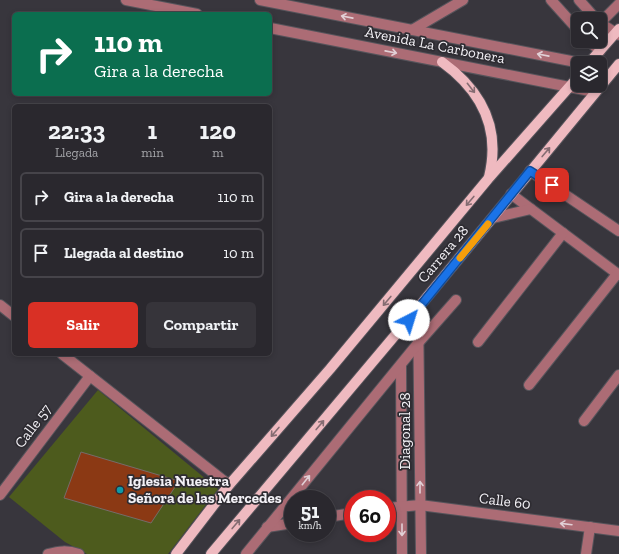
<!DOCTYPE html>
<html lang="es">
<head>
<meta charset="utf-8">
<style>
	body { margin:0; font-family:"Zilla Slab",serif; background:#36343a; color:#f1f3f6; height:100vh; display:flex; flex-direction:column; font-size:15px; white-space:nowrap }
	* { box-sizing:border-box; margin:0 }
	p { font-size:13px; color:#a5a6aa }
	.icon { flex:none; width:22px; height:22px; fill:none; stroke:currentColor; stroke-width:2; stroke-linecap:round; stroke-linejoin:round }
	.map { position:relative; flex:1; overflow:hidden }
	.panel { position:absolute; left:12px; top:104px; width:260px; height:252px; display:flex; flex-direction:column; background:#2a282e; border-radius:6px; box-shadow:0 2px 6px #0003,0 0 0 1px #46444a }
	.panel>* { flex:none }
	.hud { position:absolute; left:12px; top:12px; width:260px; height:84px; border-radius:6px; box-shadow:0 2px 6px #0003,0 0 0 1px #46444a; background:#0b6e4f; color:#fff; overflow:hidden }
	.buttons { position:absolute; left:571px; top:12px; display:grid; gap:8px }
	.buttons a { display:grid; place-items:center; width:36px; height:36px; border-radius:6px; background:#2a282e; box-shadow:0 2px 6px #0003,0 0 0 1px #46444a; font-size:20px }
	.speed { position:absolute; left:284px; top:490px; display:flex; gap:8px; font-size:20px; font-weight:700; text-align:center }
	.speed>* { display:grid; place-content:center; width:52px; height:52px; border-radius:50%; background:#2a282e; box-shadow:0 2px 6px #0003,0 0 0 1px #46444a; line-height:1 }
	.speed small { font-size:10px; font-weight:400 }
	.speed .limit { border:6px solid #d22; background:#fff; color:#111 }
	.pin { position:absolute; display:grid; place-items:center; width:34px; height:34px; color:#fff; margin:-17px; border-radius:8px; box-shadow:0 2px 6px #0006 }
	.me { position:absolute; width:44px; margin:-22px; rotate:40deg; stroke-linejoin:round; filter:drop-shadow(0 0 3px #0008) }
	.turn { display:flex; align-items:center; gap:14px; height:84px; padding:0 16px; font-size:18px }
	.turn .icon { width:52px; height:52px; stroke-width:2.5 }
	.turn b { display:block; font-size:28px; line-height:34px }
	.eta { display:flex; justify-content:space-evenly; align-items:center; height:68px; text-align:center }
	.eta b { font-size:24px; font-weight:700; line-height:28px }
	.action { display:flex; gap:8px; margin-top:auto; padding:8px 16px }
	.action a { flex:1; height:46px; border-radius:6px; background:#d93025; color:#fff; font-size:16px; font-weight:700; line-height:46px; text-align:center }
	.action a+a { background:#36343a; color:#f1f3f6 }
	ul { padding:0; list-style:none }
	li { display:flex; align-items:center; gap:12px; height:50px; margin:0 8px 6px; padding:0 8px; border:2px solid #46444a; border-radius:6px }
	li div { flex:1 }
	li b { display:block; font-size:15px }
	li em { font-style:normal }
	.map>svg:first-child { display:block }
	.green { fill:#4d5b1d }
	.building { fill:#8b3914; stroke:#756c69 }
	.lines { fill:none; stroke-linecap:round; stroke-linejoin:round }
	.minor-casing { stroke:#56545b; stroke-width:12 }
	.major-casing { stroke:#56545b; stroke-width:12 }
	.minor { stroke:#ac6c75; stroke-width:10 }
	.major { stroke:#efbac0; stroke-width:10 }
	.oneway { stroke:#e1d0d6 }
	.oneway2 { stroke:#856c72 }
	.route-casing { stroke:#114b97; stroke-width:10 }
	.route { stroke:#1a73e8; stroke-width:7 }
	.slow { stroke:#f59e0b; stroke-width:7 }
	.culture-dot { fill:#0f9aa8; stroke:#2e2c32; stroke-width:1.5 }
	.labels { text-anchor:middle; stroke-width:3.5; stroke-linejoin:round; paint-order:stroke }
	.street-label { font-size:15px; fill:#f3f1f6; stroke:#2e2c32 }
	.poi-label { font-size:15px; font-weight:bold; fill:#f3f1f6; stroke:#2e2c32; text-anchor:start }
</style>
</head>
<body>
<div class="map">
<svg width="619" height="554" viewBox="0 0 619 554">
	<rect width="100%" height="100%" fill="#38363d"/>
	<path class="green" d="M 98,390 L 218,489 L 168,554 L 87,554 L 65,542 L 9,497 Z"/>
	<path class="building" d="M 81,452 L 179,481 L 151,523 L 64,498 Z"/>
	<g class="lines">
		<g class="minor-casing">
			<g id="minor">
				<path d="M 126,0 L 197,14"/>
				<path d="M 260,0 L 581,63"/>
				<path d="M 551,0 L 578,30"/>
				<path d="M 579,0 L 596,19"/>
				<path d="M 600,23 L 619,4"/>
				<path d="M 600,23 L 619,35"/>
				<path d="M 270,28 L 595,92"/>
				<path d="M 412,30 L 463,0"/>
				<path d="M 589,41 L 600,51"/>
				<path d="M 530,171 L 619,231"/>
				<path d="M 511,194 L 619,275"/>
				<path d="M 493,218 L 531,209"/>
				<path d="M 0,305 L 14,316"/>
				<path d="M 418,308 L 421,554"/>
				<path d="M 478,342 L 563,233"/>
				<path d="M 62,354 L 229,485"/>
				<path d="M 401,365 L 402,554"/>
				<path d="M 529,385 L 617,274"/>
				<path d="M 584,421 L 619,375"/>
				<path d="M 0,495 L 90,376"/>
				<path d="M 387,508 L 420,505 L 619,531"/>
				<path d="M 327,517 L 353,513"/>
				<path d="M 267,527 L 293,523"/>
				<path d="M 48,554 C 59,551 67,550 79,554"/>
				<path d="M 246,554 L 419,342 L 456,300"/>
				<path d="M 586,554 L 590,527"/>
			</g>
		</g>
		<g class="major-casing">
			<g id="major">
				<path d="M 442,62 C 482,91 501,128 489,177"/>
				<path d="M 589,63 L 619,29"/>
				<path d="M 176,554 L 229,485 L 330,369 L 488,179 L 578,77"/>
				<path d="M 211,554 L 418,308 L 619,64"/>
			</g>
		</g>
		<use href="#minor" class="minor"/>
		<use href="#major" class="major"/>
	</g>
	<defs><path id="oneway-shaft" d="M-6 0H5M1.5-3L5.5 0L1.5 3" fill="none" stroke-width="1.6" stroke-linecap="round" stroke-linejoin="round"/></defs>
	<g class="oneway">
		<use href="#oneway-shaft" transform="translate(347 17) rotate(-169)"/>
		<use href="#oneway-shaft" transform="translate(391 52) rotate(11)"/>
		<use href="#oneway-shaft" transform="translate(543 55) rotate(-169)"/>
		<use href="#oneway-shaft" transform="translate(306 480) rotate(-51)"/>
		<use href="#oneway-shaft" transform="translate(420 487) rotate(-90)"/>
		<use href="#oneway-shaft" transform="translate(566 524) rotate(-173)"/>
		<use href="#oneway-shaft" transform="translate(402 530) rotate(90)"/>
	</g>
	<g class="oneway2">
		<use href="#oneway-shaft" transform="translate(471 88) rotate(52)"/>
		<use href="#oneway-shaft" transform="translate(546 152) rotate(-50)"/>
		<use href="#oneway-shaft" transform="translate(470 201) rotate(130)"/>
		<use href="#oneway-shaft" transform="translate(387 301) rotate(130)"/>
		<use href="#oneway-shaft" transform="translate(320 425) rotate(-50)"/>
		<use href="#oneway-shaft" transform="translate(275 432) rotate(131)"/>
		<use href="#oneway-shaft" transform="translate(236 524) rotate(-50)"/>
	</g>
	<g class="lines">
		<g class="route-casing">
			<path id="route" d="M 409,320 L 530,171 L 552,185"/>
		</g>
		<use href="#route" class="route"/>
		<path class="slow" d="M 460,258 L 488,224"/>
	</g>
	<circle class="culture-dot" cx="120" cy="490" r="4"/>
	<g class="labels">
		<g class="street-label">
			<text transform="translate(435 45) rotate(11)" y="5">Avenida La Carbonera</text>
			<text transform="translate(443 254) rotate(-50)" y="5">Carrera 28</text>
			<text transform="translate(33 426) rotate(-53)" y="5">Calle 57</text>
			<text transform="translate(405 431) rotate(-90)" y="5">Diagonal 28</text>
			<text transform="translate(505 501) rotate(7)" y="5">Calle 60</text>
		</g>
		<g class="poi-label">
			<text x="128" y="486">Iglesia Nuestra<tspan x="128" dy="17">Señora de las Mercedes</tspan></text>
		</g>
	</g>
</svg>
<div class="buttons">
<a><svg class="icon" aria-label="search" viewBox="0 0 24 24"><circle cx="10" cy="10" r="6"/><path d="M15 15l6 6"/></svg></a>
<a><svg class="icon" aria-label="layers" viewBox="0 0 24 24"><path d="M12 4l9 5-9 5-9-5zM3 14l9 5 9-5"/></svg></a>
</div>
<div class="speed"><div>51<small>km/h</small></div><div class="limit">60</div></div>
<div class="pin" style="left:552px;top:185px;background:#d93025"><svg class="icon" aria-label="arrive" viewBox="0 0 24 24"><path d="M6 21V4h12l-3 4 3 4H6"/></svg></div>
<svg class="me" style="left:409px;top:320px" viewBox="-20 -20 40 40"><circle r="19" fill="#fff"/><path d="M0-13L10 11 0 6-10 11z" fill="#1a73e8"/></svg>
<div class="hud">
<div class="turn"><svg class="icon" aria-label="right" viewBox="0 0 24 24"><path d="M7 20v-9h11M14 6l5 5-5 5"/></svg><div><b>110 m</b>Gira a la derecha</div></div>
</div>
<section class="panel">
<div class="eta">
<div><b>22:33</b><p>Llegada</p></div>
<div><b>1</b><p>min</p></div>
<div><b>120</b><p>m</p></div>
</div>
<ul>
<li><svg class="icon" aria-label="right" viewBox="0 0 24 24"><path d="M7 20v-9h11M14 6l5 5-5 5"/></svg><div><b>Gira a la derecha</b></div><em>110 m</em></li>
<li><svg class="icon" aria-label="arrive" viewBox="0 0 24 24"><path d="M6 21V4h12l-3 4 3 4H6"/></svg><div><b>Llegada al destino</b></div><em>10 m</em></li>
</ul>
<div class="action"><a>Salir</a><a>Compartir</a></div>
</section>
</div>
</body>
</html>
